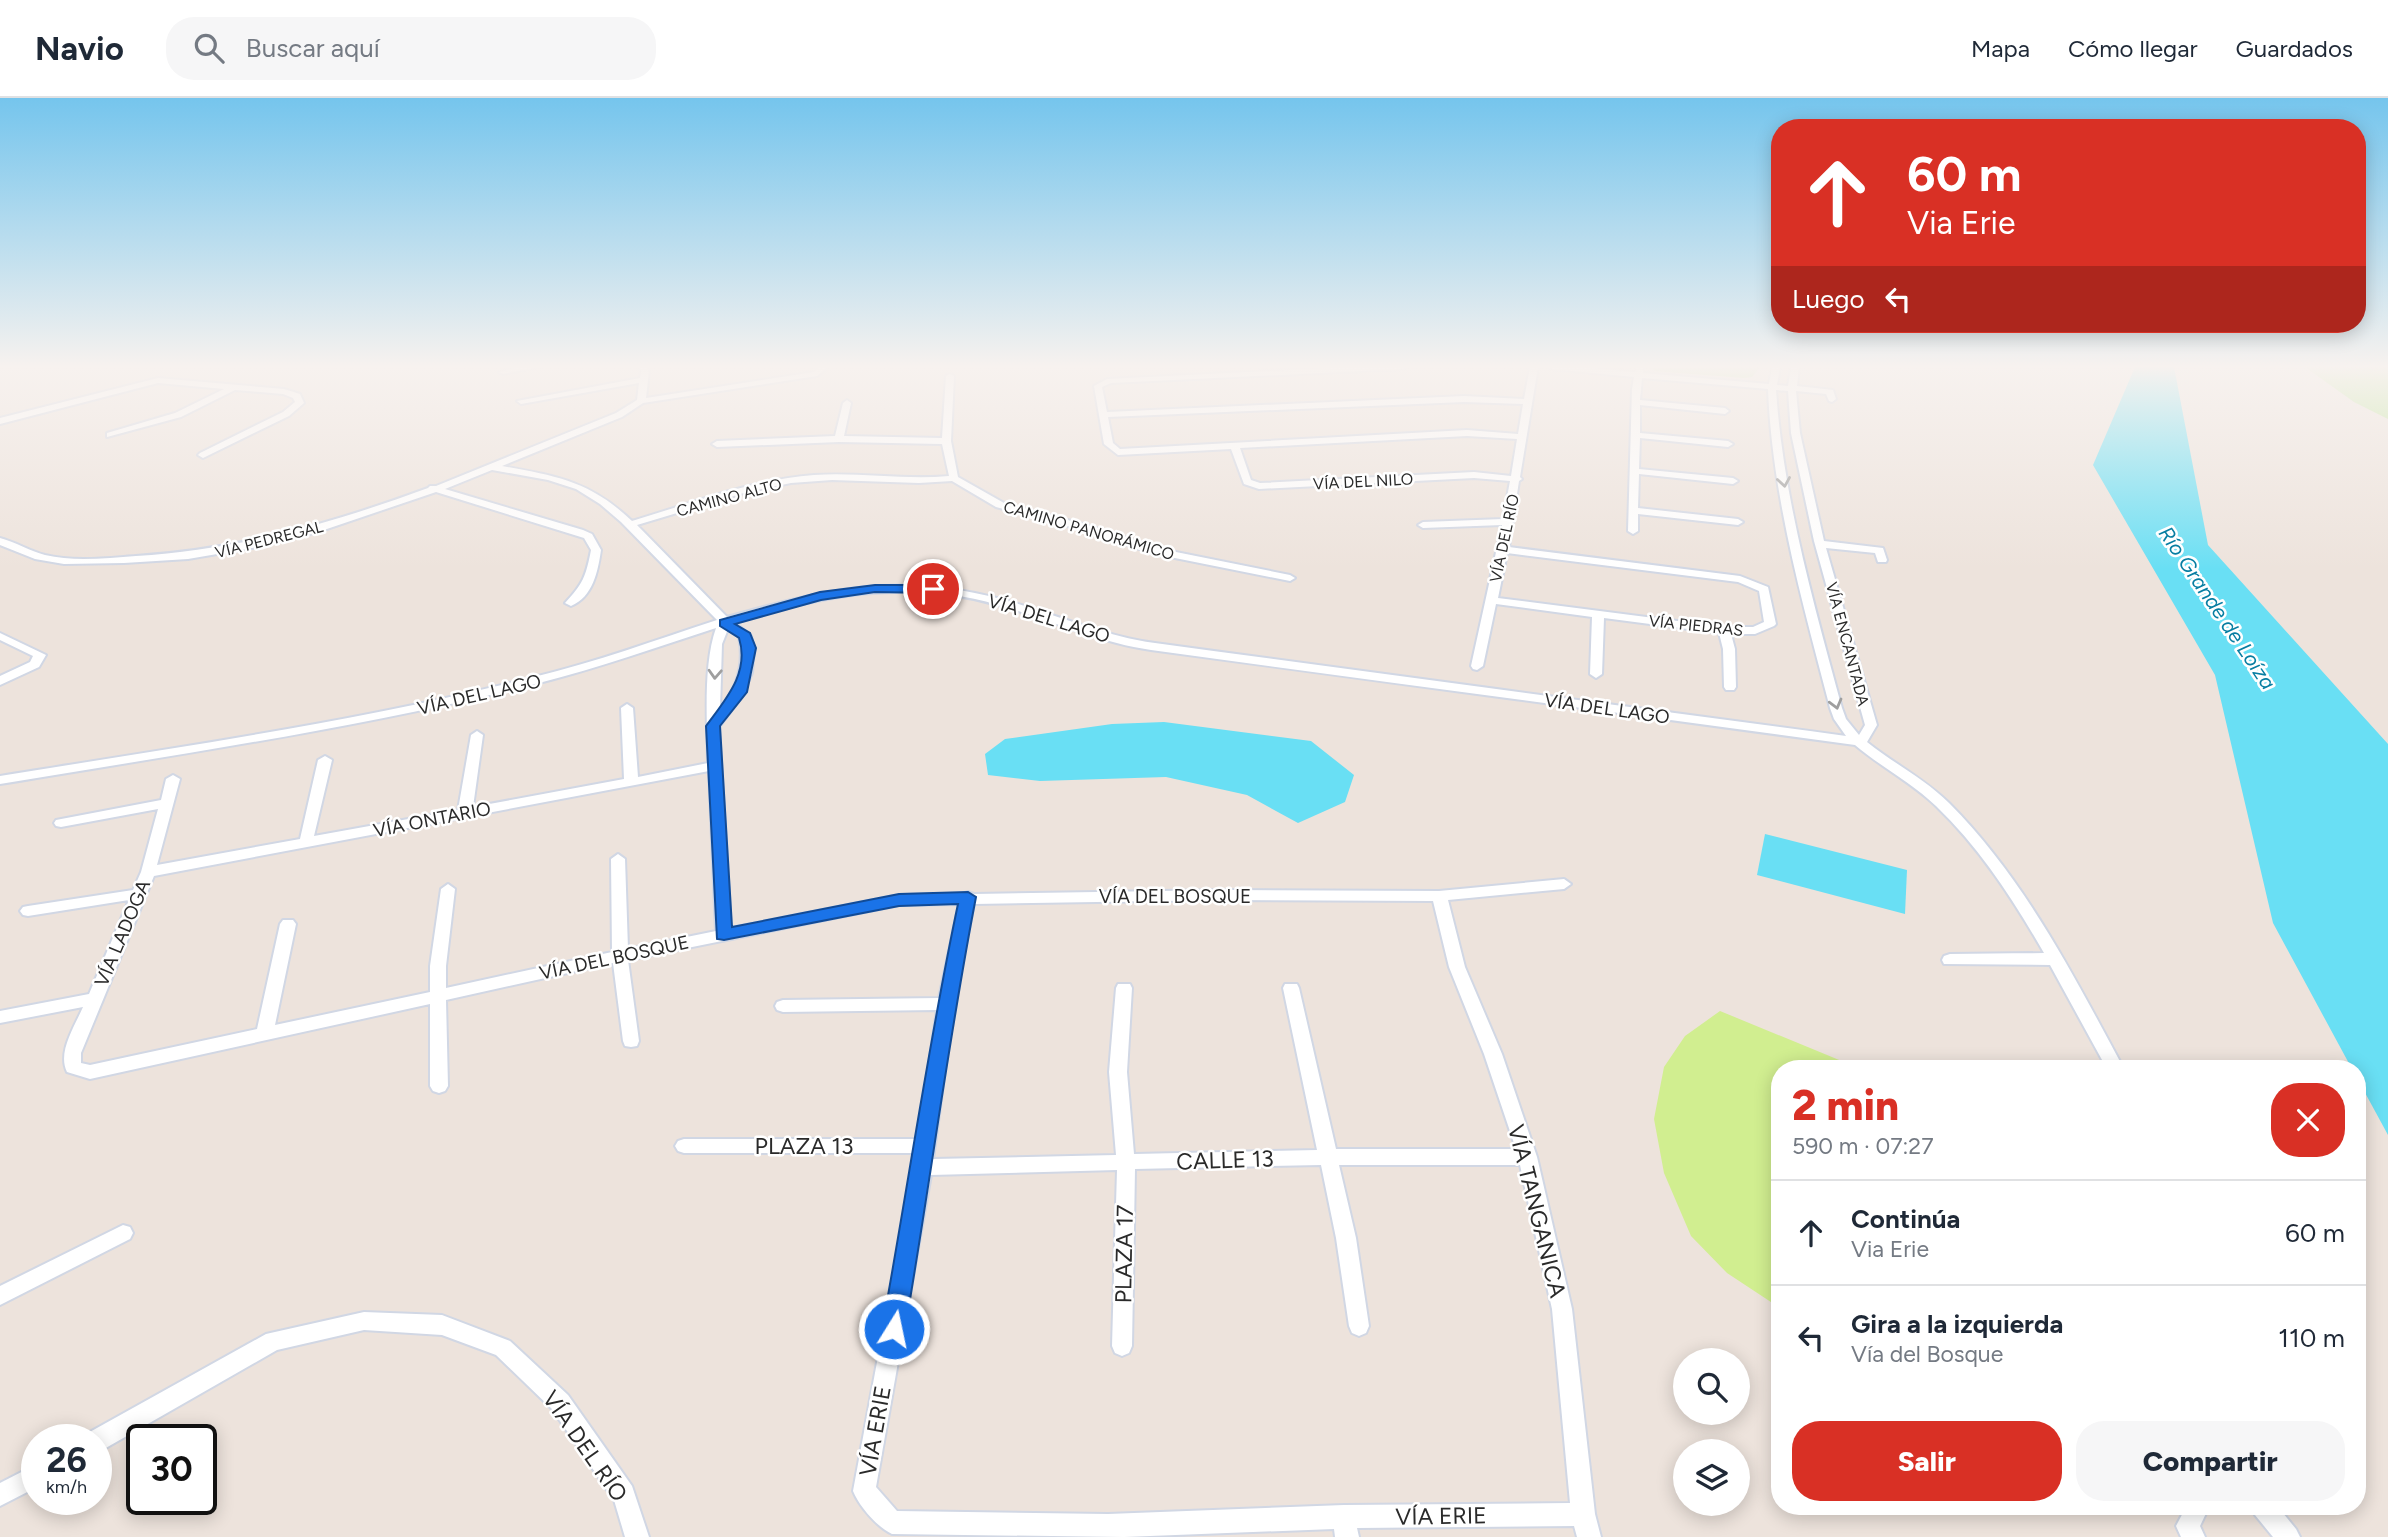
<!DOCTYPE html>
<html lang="es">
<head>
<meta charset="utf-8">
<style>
	body { margin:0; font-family:Figtree,sans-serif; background:#f6f6f7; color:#1f2937; height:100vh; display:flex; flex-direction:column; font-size:26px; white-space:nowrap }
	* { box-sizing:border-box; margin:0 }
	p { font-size:23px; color:#747a83 }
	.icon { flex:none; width:38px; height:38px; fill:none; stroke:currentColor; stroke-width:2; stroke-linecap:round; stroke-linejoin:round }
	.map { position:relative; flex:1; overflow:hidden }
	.side { position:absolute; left:1771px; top:962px; width:595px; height:455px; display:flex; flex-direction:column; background:#fff; border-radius:28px; box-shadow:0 4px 18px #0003 }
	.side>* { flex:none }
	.banner { position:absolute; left:1771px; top:21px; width:595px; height:214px; border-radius:28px; box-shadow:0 4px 18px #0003; background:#d93025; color:#fff; overflow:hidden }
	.buttons { position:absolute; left:1673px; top:1250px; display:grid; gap:14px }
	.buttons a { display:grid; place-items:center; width:77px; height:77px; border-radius:50%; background:#fff; box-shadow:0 4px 18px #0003; font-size:35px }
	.speed { position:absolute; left:21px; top:1326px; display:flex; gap:14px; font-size:35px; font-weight:700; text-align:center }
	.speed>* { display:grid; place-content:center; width:91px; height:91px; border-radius:50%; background:#fff; box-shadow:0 4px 18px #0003; line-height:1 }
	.speed small { font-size:18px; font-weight:400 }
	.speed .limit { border:4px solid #111; border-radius:10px; background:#fff; color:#111 }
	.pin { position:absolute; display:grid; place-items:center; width:60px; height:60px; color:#fff; margin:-30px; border:4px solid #fff; border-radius:50%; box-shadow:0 2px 7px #0007 }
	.me { position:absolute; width:77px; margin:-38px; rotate:10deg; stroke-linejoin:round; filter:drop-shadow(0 0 5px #0008) }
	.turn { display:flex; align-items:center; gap:24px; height:147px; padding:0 21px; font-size:32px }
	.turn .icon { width:91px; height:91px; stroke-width:2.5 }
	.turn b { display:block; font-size:49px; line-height:60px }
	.then { display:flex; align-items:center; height:66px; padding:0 21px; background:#0003; gap:14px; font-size:26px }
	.round { display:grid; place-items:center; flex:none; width:74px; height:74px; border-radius:28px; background:#f6f6f7 }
	.summary { display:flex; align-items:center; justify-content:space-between; height:119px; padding:0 21px }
	h1 { font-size:42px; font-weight:800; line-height:52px; color:#d93025 }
	.action { display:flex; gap:14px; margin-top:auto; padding:14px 21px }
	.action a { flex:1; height:80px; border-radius:28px; background:#d93025; color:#fff; font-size:28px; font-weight:800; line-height:80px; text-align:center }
	.action a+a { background:#f6f6f7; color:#1f2937 }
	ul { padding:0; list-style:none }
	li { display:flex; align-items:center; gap:21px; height:105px; padding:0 21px; border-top:2px solid #e0e1e3 }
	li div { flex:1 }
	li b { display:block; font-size:26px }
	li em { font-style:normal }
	header { display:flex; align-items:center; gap:42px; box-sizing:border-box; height:98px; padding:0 35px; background:#fff; border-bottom:2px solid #e0e1e3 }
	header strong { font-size:33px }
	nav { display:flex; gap:38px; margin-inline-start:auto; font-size:24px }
	.search { width:490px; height:63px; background:#f6f6f7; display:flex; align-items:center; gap:18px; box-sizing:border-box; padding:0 24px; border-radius:28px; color:#747a83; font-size:26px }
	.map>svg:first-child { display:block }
	.green { fill:#bae695 }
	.pitch { fill:#d1ee90 }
	.water { fill:#69dff4 }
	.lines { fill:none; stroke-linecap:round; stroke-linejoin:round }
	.street-casing { stroke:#d1d7e4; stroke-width:4 }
	.street { fill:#fff; fill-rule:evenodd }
	.oneway { stroke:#9f9f9f }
	.route { fill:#1a73e8; stroke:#114b97; stroke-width:2 }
	.labels { text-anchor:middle; stroke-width:5; stroke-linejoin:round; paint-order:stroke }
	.far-street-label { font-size:16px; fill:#2a2a2a; stroke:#fff }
	.street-label { font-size:19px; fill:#2a2a2a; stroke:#fff }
	.water-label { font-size:21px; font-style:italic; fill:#077ea2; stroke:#fff }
	.near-street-label { font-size:23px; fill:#2a2a2a; stroke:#fff }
</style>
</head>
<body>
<header>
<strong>Navio</strong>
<div class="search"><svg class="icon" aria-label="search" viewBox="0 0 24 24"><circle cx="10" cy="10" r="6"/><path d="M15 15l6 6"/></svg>Buscar aquí</div>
<nav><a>Mapa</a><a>Cómo llegar</a><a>Guardados</a></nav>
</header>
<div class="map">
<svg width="2388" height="1439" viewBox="0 0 2388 1439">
	<rect width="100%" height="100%" fill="#ede3dc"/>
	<g class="green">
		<path d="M 1760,269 L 1752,279 L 1744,280 L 1655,273 L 1651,270 Z"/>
		<path d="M 2305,269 L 2388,269 L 2388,321 L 2354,304 Z"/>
	</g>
	<path class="pitch" d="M 1720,913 L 1861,971 L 1780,971 L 1780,1210 L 1727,1175 L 1691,1138 L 1664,1075 L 1654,1021 L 1664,969 L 1685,938 Z"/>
	<g class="water">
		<path d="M 2135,269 L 2174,269 L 2208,447 L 2388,646 L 2388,1037 L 2357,980 L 2357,971 L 2352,971 L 2273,825 L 2215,577 L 2093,367 Z"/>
		<path d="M 1164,624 L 1311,643 L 1354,677 L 1345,704 L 1298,725 L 1247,697 L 1166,679 L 1040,683 L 988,677 L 985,656 L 1005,641 L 1112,626 Z"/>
		<path d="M 1765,736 L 1907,772 L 1905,816 L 1757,777 Z"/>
	</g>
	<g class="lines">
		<g class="street-casing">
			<g id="street">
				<path d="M 519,269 L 539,269 L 503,276 L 499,274 Z"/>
				<path d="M 638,269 L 646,269 L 649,273 L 646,300 L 814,274 L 819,269 L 828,269 L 817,278 L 643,305 L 622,319 L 502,368 C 556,378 590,383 632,423 C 692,405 751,382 814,377 C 859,374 904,382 949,378 L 942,346 L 839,344 L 717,349 L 712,346 L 717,343 L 835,338 L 843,305 L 847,302 L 851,305 L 844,338 L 942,340 L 946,278 L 950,276 L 954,278 L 951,343 L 958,379 L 1004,405 L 1090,428 L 1161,451 L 1290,477 L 1295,480 L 1290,483 L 1155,456 L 1082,432 L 996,409 L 952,383 L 919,385 L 832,382 L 791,385 L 747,394 L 637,427 L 727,519 C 825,491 900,474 1001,501 C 1053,515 1102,538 1155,545 C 1385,576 1616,607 1846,638 L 1834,621 L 1830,610 C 1803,507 1772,398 1768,291 L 1642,280 L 1640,302 L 1725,310 L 1729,313 L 1725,316 L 1640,307 L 1640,335 L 1728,343 L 1733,346 L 1728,349 L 1640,340 L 1639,371 L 1733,380 L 1738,383 L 1733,386 L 1639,376 L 1638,410 L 1738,421 L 1743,424 L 1738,427 L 1638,416 L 1638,433 L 1633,436 L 1628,433 L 1632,291 L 1634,279 L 1552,271 L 1548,269 L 1580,269 L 1635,274 L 1637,269 L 1643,269 L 1643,275 L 1769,286 L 1772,269 L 1780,269 L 1777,287 L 1788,288 L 1791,269 L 1799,269 L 1797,288 L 1833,292 L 1836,301 L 1832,304 L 1829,303 L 1826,296 L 1796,293 L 1800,335 L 1824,443 L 1883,450 L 1887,462 L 1886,464 L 1878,464 L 1875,455 L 1826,450 L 1877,627 L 1867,644 C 1893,665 1925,681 1949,705 C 2024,780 2074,878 2124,971 L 2107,971 L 2050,867 L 1944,866 L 1942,862 L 1944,858 L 1950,856 L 2044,855 C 2014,803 1980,750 1936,708 C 1912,685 1881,669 1855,647 C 1620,615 1386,584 1151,552 C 1099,545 1049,521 998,507 C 906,480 823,498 734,524 L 751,538 L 754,551 L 752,575 L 742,598 L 719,629 L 731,830 L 899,797 L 962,796 L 968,794 L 974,796 L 1226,792 L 1439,793 L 1564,781 L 1571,786 L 1564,791 L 1448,802 L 1465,869 L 1502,956 L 1537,1059 L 1572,1211 L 1595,1416 L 1601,1439 L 1577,1439 L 1574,1428 L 1357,1430 L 1359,1439 L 1335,1439 L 1334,1431 L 1124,1439 L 892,1436 C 877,1429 859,1408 853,1393 L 916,1055 L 684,1055 L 678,1053 L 675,1048 L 678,1043 L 684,1041 L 918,1041 L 937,912 L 783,914 L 777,912 L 775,908 L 777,904 L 783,902 L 939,900 L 959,806 L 899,807 L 628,862 L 639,943 L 637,948 L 631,949 L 625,948 L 623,943 L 613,865 L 446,902 L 448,988 L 445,993 L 439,995 L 433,993 L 430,988 L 430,906 L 90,981 L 67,974 C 57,954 75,928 83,909 L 0,925 L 0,913 L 89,896 L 129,802 L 28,818 L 23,817 L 20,813 L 23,809 L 28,808 L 133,792 L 141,774 L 158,711 L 61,729 L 56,728 L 54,725 L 56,722 L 161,702 L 166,681 L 173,677 L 180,681 L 157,767 L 300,741 L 318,662 L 325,658 L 332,662 L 314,738 L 458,712 L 471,637 L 477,633 L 483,637 L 473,709 L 624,681 L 621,610 L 627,606 L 633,610 L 638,679 L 708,665 C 707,626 703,566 716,530 C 657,549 599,570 539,585 C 361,630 180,656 0,686 L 0,678 C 178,649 358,624 534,579 C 596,564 656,542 717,522 L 621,424 L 600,406 L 576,391 L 548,382 L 492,372 L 445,391 L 583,432 L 592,436 L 601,452 C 598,473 593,499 571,508 L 565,505 C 583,486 586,478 591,452 L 584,440 L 436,394 L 318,434 L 252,450 L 188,461 L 124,465 L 64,466 L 35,461 L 0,447 L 0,440 C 15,444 30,453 45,457 C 74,464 107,460 136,458 C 241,451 330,426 428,390 L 430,388 L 436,388 L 616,315 L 637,302 L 639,285 L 521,306 L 517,303 L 640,280 L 641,273 ZM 1776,292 L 1788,293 L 1791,335 L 1814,443 L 1865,627 L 1859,637 L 1846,621 L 1842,610 C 1814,507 1783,399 1776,292 ZM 728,531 L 739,539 C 745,567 737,590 720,612 L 722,546 ZM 709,673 L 716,833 L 628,851 L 625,761 L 618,756 L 611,761 L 612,854 L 446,890 L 446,868 L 455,791 L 448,786 L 441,791 L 430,868 L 430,894 L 275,927 L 296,826 L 293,822 L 283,822 L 280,826 L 257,931 L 90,967 L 81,965 L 81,955 L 154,778 ZM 1226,802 L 1433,803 L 1449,869 L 1484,956 L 1516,1051 L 1336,1051 L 1299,890 L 1297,886 L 1285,886 L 1283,890 L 1317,1052 L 1134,1056 L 1127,974 L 1132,890 L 1130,886 L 1118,886 L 1116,890 L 1109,974 L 1116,1057 L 933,1061 L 954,906 L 974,806 ZM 1321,1067 L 1336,1140 L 1349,1228 L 1352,1235 L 1359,1238 L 1366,1235 L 1369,1228 L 1356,1140 L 1339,1067 L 1520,1067 L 1552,1211 L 1570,1405 L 1344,1407 L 1108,1416 L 897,1413 L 876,1389 L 931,1077 L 1117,1072 L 1112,1248 L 1115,1255 L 1122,1258 L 1129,1255 L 1132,1248 L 1135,1071 Z"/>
				<path d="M 1350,269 L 1407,269 L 1403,271 L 1111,285 L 1102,289 L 1107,314 L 1464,298 L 1524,301 L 1530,269 L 1538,269 L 1520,379 L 1522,381 L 1519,383 L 1509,449 L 1740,478 L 1768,489 L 1776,526 L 1774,528 L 1755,536 L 1731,536 L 1735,551 L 1736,589 L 1734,592 L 1726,592 L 1724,589 L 1723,551 L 1719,535 L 1604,520 L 1602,576 L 1596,580 L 1590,576 L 1592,519 L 1496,506 L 1483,568 L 1477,572 L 1473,571 L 1471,568 L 1502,427 L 1423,430 L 1418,427 L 1423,424 L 1503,421 L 1510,383 L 1474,380 L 1259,391 L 1244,386 L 1231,351 L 1118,357 L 1104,346 L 1094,288 L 1107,281 ZM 1464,304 L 1523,306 L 1518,336 L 1467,332 L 1120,351 L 1113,345 L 1108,319 ZM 1467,338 L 1517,341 L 1511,378 L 1474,374 L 1260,385 L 1251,382 L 1240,350 ZM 1507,455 L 1738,484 L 1759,493 L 1764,524 L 1753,529 L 1724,529 L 1498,500 Z"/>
				<path d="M 158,280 L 284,291 L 300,296 L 304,305 L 289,318 L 203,360 L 198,357 L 200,355 L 283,314 L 295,304 L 293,300 L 283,296 L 235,292 L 181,319 L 107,339 L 107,335 L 175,315 L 224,291 L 158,285 L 0,326 L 0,320 Z"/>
				<path d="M 0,535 L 46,557 L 39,569 L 0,587 L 0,578 L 30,564 L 33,558 L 0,542 Z"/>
				<path d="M 123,1127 L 130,1129 L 133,1135 L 130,1141 L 0,1207 L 0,1188 Z"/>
				<path d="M 364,1214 L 442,1217 L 510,1243 L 568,1297 L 632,1388 L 649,1439 L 625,1439 L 614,1402 L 552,1311 L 496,1257 L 442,1237 L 364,1232 L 277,1252 L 104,1351 L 96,1354 L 96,1342 L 85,1342 L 88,1335 L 266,1236 Z"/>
				<path d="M 37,1366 L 37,1389 L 0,1408 L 0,1385 Z"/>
				<path d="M 2186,1409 L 2209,1409 L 2200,1428 L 2205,1439 L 2181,1439 L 2176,1428 Z"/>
				<path d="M 2252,1409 L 2278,1409 L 2296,1431 L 2300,1439 L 2273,1439 L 2255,1417 Z"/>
			</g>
		</g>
		<use href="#street" class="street"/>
	</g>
	<defs><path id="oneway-chevron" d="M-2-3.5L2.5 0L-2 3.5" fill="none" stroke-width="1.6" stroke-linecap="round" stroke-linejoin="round" transform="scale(1.75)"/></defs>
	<g class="oneway">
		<use href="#oneway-chevron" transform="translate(1784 384) rotate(81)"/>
		<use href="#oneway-chevron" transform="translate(715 576) rotate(93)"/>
		<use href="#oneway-chevron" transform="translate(1836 606) rotate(75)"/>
	</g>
	<linearGradient id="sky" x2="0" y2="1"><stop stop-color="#75c5ed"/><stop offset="0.57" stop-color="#f7f2ef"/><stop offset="1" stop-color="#f7f2ef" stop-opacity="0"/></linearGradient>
	<rect width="2388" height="471" fill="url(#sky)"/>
	<path class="route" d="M 875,487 L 933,487 L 940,491 L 933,495 L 875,494 L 821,502 L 735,526 L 750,535 L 756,550 L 747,594 L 720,628 L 732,829 L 899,796 L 968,794 L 976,799 C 948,943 930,1087 905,1231 L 902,1239 L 894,1242 L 885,1239 L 882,1231 C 908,1089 928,947 958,806 L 899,808 L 724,842 L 717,841 L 706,628 C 725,602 750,575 739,540 L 720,528 L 720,522 L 820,494 Z"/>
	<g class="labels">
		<g class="far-street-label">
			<text transform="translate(1363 383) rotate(-3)" y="6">VÍA DEL NILO</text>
			<text transform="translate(729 399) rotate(-15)" y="6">CAMINO ALTO</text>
			<text transform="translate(1089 432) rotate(16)" y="6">CAMINO PANORÁMICO</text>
			<text transform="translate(1504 440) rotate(-78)" y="6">VÍA DEL RÍO</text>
			<text transform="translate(269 441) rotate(-14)" y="6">VÍA PEDREGAL</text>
			<text transform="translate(1696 527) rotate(6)" y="6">VÍA PIEDRAS</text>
			<text transform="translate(1848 546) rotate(75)" y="6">VÍA ENCANTADA</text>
		</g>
		<g class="street-label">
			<text transform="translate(1049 520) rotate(17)" y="7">VÍA DEL LAGO</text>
			<text transform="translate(479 596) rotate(-13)" y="7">VÍA DEL LAGO</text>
			<text transform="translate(1607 610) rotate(8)" y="7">VÍA DEL LAGO</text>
			<text transform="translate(432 721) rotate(-11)" y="7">VÍA ONTARIO</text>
			<text x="1175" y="805">VÍA DEL BOSQUE</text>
			<text transform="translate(122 835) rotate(-67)" y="7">VÍA LADOGA</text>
			<text transform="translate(614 859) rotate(-12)" y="7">VÍA DEL BOSQUE</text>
		</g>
		<g class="water-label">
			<text transform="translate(2217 510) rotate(56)" y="7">Río Grande de Loíza</text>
		</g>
		<g class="near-street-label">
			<text x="804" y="1056">PLAZA 13</text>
			<text transform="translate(1225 1062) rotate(-2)" y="8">CALLE 13</text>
			<text transform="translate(1537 1113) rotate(76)" y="8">VÍA TANGANICA</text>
			<text transform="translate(1124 1156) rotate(-89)" y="8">PLAZA 17</text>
			<text transform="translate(875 1333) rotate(-80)" y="8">VÍA ERIE</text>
			<text transform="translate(585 1348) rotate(55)" y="8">VÍA DEL RÍO</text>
			<text transform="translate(1441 1418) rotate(-1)" y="8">VÍA ERIE</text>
		</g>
	</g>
</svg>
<div class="buttons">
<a><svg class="icon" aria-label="search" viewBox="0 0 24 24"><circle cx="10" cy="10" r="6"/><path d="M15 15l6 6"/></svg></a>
<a><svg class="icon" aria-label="layers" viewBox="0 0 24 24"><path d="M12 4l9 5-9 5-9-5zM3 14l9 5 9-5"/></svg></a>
</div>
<div class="speed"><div>26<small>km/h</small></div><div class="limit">30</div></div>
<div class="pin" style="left:933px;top:491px;background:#d93025"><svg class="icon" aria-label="arrive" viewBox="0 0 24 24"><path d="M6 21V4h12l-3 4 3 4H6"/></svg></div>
<svg class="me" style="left:894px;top:1231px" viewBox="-20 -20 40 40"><circle r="17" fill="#1a73e8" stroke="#fff" stroke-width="3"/><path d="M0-11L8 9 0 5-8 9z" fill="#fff"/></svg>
<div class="banner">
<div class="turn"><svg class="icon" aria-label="ahead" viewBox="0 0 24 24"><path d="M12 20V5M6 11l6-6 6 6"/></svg><div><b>60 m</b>Via Erie</div></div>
<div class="then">Luego<svg class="icon" aria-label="left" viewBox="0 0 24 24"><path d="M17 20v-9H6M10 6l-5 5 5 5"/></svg></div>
</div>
<section class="side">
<div class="summary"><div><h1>2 min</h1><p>590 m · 07:27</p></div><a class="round" style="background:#d93025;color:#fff"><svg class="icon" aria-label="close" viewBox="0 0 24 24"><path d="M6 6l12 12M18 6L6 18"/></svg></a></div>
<ul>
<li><svg class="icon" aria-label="ahead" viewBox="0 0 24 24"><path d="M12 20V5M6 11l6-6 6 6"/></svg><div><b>Continúa</b><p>Via Erie</p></div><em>60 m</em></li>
<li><svg class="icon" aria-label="left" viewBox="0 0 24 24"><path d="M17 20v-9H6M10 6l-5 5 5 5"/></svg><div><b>Gira a la izquierda</b><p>Vía del Bosque</p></div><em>110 m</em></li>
</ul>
<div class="action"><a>Salir</a><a>Compartir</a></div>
</section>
</div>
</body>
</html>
